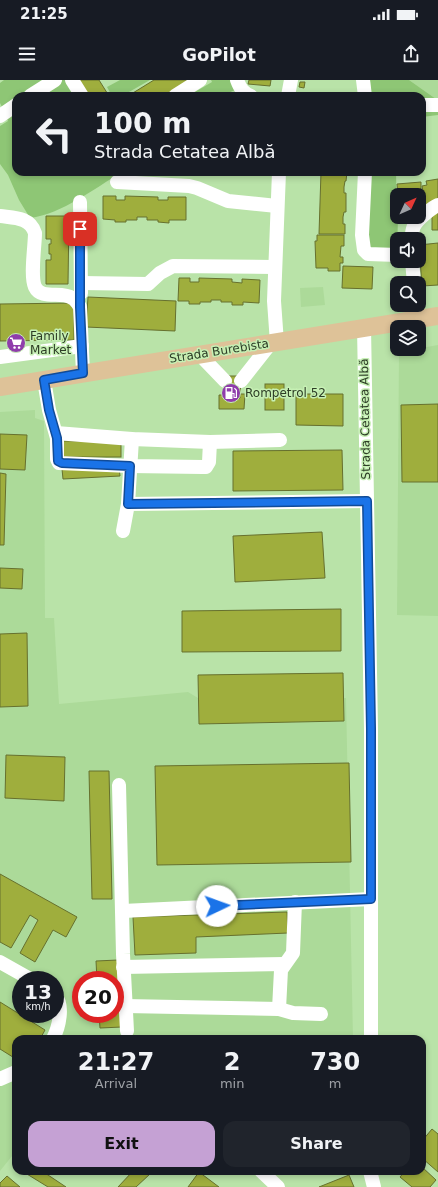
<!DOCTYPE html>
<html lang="en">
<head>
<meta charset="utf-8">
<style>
	body { margin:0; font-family:"DejaVu Sans",sans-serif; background:#20242c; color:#f1f3f6; height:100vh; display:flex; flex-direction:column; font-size:15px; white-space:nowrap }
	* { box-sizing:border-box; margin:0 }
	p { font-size:13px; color:#9ea1a6 }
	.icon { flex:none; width:22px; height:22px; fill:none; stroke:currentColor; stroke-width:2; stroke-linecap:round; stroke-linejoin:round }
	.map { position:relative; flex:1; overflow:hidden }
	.side { position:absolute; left:12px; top:955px; width:414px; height:140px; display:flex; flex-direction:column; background:#171b24; border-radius:12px; box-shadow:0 2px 6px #0003 }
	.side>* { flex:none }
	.top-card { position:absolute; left:12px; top:12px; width:414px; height:84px; border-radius:12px; box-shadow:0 2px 6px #0003; background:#171b24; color:#f1f3f6; overflow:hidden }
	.needle { width:26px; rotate:46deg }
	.controls { position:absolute; left:390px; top:108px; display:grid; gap:8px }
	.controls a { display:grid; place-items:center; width:36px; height:36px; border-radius:8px; background:#171b24; box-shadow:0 2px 6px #0003; font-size:20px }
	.speed { position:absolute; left:12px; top:891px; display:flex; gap:8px; font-size:20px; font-weight:700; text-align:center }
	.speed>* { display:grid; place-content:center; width:52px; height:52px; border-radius:50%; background:#171b24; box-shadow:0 2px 6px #0003; line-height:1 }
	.speed small { font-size:10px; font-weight:400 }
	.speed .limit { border:6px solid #d22; background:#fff; color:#111 }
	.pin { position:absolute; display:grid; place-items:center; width:34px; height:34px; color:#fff; margin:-17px; border-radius:8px; box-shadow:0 2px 6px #0006 }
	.me { position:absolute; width:44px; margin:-22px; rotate:87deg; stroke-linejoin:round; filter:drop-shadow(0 0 3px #0008) }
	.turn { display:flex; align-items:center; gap:14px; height:84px; padding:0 16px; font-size:18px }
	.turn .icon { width:52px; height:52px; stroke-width:2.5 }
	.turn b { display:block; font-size:28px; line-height:34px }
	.eta { display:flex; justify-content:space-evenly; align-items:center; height:68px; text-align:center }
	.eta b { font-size:24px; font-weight:700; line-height:28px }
	.action { display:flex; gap:8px; margin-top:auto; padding:8px 16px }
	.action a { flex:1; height:46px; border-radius:12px; background:#c5a1d4; color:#111; font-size:16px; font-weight:700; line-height:46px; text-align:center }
	.action a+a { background:#20242c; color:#f1f3f6 }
	.status { display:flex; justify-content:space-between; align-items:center; height:28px; padding:0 20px; background:#171b24; direction:ltr }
	.status svg { height:11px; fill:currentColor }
	header { display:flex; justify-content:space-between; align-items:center; height:52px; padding:0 16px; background:#171b24; font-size:18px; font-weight:700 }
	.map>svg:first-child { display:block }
	.built { fill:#acda99; fill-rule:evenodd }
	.green { fill:#8ec675 }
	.building { fill:#9fae3d; stroke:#66702e }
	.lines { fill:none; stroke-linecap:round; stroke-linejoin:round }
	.minor { stroke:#fff; stroke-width:14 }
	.major { stroke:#dec298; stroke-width:18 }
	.route-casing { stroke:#114b97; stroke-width:10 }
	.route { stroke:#1a73e8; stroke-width:7 }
	.labels { text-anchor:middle; stroke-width:3; stroke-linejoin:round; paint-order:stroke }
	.poi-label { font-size:12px; fill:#2d3d26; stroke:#c6f0b4; text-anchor:start }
	.street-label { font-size:12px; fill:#2d3d26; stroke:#c6f0b4 }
</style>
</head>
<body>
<div class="status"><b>21:25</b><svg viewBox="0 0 49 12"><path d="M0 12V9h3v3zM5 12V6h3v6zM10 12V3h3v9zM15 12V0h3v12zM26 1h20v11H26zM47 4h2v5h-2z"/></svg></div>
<header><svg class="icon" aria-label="menu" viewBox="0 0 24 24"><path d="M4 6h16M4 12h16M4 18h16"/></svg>GoPilot<svg class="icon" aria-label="share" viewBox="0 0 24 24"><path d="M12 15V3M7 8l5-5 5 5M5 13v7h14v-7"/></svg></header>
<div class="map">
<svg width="438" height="1107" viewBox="0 0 438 1107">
	<rect width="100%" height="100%" fill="#b9e3a8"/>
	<g class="built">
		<path d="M 409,0 L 438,0 L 438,19 L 436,19 Z"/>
		<path d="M 323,207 L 325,225 L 301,227 L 300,208 Z"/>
		<path d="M 438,265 L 438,536 L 397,535 L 399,272 Z"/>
		<path d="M 35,330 L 35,338 L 44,341 L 45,538 L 54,538 L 59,624 L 188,612 L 198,618 L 346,618 L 353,959 L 16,959 L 16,1071 L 0,1091 L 0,332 ZM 21,900 L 55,900 L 55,934 L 21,934 ZM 81,900 L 115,900 L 115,934 L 81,934 Z"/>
	</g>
	<g class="green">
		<path d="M 4,0 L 48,0 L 23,16 L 16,16 L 16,21 L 3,29 L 0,23 L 0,3 Z"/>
		<path d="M 62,0 L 69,0 L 80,16 L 37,16 Z"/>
		<path d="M 120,0 L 150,0 L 122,16 L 112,16 L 107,7 Z"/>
		<path d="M 211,0 L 232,0 L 235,10 L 228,13 L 229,16 L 188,16 L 212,2 Z"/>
		<path d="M 370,0 L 409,0 L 436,19 L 422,22 L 422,16 L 386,16 L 371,13 Z"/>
		<path d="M 422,27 L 438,27 L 438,35 L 422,37 Z"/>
		<path d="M 16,30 L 16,92 L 122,92 C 95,108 62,134 30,138 L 19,120 L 8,95 L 0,84 L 0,46 L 8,41 L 6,36 Z"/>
		<path d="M 368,92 L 396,92 L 397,137 L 398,138 L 397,170 L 372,169 L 369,166 Z"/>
	</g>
	<g class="building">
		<path d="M 76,0 L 99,0 L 109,16 L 86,16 Z"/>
		<path d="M 154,0 L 190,0 L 164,16 L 128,16 Z"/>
		<path d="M 249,0 L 271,0 L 270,6 L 248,4 Z"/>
		<path d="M 300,2 L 305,2 L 304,8 L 299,7 Z"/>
		<path d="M 225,92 L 260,92 L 260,93 Z"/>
		<path d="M 321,92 L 347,92 L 346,101 L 345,101 L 344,107 L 344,113 L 346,113 L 346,132 L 344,132 L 343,137 L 343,144 L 345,144 L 345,154 L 319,154 Z"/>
		<path d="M 438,99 L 438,119 L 425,129 L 424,124 L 419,124 L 419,115 L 415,115 L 415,112 L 423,111 L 422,106 L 427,105 L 426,101 Z"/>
		<path d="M 421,102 L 421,110 L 407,111 L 408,115 L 398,115 L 397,104 Z"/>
		<path d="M 103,116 L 116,116 L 116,120 L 125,120 L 125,116 L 158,117 L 158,120 L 168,120 L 168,117 L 186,117 L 186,140 L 169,140 L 169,143 L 158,142 L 158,140 L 147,140 L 147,137 L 137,137 L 137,140 L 126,140 L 126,142 L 115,142 L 115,140 L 103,139 Z"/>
		<path d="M 438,129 L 438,150 L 432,150 L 432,130 Z"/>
		<path d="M 46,136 L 69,136 L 68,204 L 46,204 L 46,180 L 51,180 L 51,174 L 49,174 L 49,164 L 51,164 L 51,159 L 46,159 Z"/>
		<path d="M 317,155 L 344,155 L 344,166 L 341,166 L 340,177 L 343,177 L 343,183 L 340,183 L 340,191 L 328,191 L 328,188 L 316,188 L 315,161 L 317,161 Z"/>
		<path d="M 438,163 L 438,205 L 422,206 L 419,165 Z"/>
		<path d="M 343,186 L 373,187 L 372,209 L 342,208 Z"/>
		<path d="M 179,198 L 190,198 L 190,202 L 199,202 L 199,198 L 232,199 L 232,202 L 242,203 L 242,199 L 260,200 L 259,223 L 243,222 L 243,225 L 232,225 L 232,222 L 221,222 L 221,220 L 211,220 L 211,222 L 200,222 L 200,224 L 189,224 L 189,221 L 178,221 Z"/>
		<path d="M 88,217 L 176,221 L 175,251 L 86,247 Z"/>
		<path d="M 74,223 L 74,260 L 0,261 L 0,224 Z"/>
		<path d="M 225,296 L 241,296 L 240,318 L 224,318 Z"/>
		<rect x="265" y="304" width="19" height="26"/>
		<path d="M 222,313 L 224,313 L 224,318 L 240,318 L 240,314 L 245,314 L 244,329 L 219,329 L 219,315 L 222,315 Z"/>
		<path d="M 296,314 L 343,314 L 343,346 L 296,345 Z"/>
		<path d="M 438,324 L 438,402 L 402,402 L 401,325 Z"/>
		<path d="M 0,354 L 27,355 L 25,390 L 0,389 Z"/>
		<rect x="63" y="361" width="58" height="16"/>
		<path d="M 342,370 L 343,410 L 233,411 L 233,371 Z"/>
		<path d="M 119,387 L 120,396 L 63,399 L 62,389 Z"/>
		<path d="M 0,393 L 6,394 L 4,465 L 0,465 Z"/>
		<path d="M 322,452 L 325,498 L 235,502 L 233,456 Z"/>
		<path d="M 0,488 L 23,489 L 22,509 L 0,508 Z"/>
		<path d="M 341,529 L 341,571 L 182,572 L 182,531 Z"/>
		<path d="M 27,553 L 28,626 L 0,627 L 0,554 Z"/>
		<path d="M 343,593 L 344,641 L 199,644 L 198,595 Z"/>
		<path d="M 6,675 L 65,677 L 64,721 L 5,718 Z"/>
		<path d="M 349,683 L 351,782 L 157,785 L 155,686 Z"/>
		<path d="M 89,691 L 109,691 L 112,819 L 92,819 Z"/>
		<path d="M 0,794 L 77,837 L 66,857 L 53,850 L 35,882 L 20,873 L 38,840 L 30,835 L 11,868 L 0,862 Z"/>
		<path d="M 287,832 L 288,853 L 196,857 L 196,873 L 135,875 L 133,837 Z"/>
		<path d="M 118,880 L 122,947 L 100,948 L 99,934 L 115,934 L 115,900 L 97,900 L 96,881 Z"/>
		<path d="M 0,922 L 45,950 L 40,959 L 16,959 L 16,979 L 0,969 Z"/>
		<path d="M 432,1049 L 438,1054 L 438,1092 L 422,1078 L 422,1061 Z"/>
		<path d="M 422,1087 L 436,1100 L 430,1107 L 412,1107 L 400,1097 L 405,1091 L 422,1091 Z"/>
		<path d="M 22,1091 L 42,1091 L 66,1107 L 48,1107 Z"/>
		<path d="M 133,1091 L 147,1091 L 150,1094 L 136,1107 L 118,1107 Z"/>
		<path d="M 199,1092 L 219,1107 L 188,1107 Z"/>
		<path d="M 349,1095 L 354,1107 L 319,1107 Z"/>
		<path d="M 7,1096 L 20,1107 L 0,1107 L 0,1103 Z"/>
	</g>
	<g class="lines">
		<g class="minor">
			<path d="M 72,0 L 82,16"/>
			<path d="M 237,0 C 240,8 243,13 251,16"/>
			<path d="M 363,0 L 365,16"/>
			<path d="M 30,16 L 55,0"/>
			<path d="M 175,16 L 200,0"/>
			<path d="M 288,16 L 291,0"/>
			<path d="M 422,25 L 438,25"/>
			<path d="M 0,36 L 16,25"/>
			<path d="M 365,92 L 362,155 L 364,170 L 368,174 L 397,175"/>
			<path d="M 117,102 L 189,106 L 197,108 L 228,121 L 277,126"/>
			<path d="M 80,122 L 81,213"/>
			<path d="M 0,136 C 14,138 30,137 35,153 C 35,166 30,196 35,207 C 41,220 62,211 72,218 C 76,220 78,224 80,227 L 83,293"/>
			<path d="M 411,159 C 412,155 412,150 414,146 C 417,140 431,128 438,125"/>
			<path d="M 412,181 L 414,203"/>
			<path d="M 81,203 L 148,204 L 160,193 L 173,186 L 274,187"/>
			<path d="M 415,225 L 416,239"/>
			<path d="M 364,247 L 371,649 L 371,959"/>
			<path d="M 277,263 L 274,221 L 279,92"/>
			<path d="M 199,274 L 225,301"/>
			<path d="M 0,277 L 82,266"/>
			<path d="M 44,300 L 49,330 L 57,358 L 57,379 L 59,383 L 130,386 L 203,387 L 206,387 L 209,382 L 210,362"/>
			<path d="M 241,301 L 271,263"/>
			<path d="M 56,353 L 132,359 L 210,362 L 280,360"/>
			<path d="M 128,424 L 367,421"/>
			<path d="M 123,451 L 128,424 L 132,359"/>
			<path d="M 119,705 L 123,874 L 127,951"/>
			<path d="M 123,831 L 371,819"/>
			<path d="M 0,882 L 32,900"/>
			<path d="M 123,887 L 284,884"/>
			<path d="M 125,926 L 279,929 L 293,933 L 321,934"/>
			<path d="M 279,929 L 281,890 L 293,873 L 295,822"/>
			<path d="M 53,959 C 59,947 64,926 55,915"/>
			<path d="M 0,999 L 16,992"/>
			<path d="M 261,1091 L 278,1107"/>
			<path d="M 370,1091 L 374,1107"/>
		</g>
		<path class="major" d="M 0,307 L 438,236"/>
	</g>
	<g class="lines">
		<g class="route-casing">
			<path id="route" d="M 80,149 L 80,227 L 83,293 L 44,300 L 49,330 L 57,358 L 58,381 L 62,383 L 130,386 L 128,424 L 367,421 L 371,649 L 371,819 L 217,826"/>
		</g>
		<use href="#route" class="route"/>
	</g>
	<defs>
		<g id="supermarket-disc" transform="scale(1)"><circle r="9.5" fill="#8f3dab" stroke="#c6f0b4"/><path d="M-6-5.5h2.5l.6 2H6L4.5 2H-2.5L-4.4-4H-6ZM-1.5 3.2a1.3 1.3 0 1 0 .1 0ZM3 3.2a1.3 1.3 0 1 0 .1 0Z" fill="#fff"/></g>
		<g id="fuel-disc" transform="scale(1)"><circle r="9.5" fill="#8f3dab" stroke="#c6f0b4"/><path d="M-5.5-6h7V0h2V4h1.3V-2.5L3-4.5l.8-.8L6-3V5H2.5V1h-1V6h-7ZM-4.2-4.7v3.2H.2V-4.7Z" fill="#fff"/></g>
	</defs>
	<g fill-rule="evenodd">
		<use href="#supermarket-disc" x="16" y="263"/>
		<use href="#fuel-disc" x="231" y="313"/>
	</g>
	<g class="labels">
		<g class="poi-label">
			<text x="30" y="260">Family<tspan x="30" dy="14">Market</tspan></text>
			<text x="245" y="317">Rompetrol 52</text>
		</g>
		<g class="street-label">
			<text transform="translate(219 271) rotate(-9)" y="4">Strada Burebista</text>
			<text transform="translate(365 339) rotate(-91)" y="4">Strada Cetatea Albă</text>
		</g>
	</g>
</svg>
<div class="controls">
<a><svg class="needle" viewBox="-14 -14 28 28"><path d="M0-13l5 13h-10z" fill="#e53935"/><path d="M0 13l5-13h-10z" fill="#9ea1a6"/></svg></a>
<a><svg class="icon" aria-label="sound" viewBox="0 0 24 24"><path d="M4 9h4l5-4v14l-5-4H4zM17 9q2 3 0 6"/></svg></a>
<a><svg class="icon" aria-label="search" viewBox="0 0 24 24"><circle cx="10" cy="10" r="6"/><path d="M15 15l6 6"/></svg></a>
<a><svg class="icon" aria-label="layers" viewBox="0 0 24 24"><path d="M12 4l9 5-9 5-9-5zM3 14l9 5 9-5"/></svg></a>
</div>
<div class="speed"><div>13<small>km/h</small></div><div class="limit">20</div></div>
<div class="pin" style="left:80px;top:149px;background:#d93025"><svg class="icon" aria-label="arrive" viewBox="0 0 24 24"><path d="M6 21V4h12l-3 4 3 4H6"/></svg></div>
<svg class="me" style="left:217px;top:826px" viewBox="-20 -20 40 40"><circle r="19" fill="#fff"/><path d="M0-13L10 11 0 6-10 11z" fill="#1a73e8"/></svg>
<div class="top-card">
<div class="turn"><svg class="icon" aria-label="left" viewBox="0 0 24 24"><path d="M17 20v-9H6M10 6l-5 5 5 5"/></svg><div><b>100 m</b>Strada Cetatea Albă</div></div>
</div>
<section class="side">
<div class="eta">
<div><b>21:27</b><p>Arrival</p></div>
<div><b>2</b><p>min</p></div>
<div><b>730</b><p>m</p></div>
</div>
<div class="action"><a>Exit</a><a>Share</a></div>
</section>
</div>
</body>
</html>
